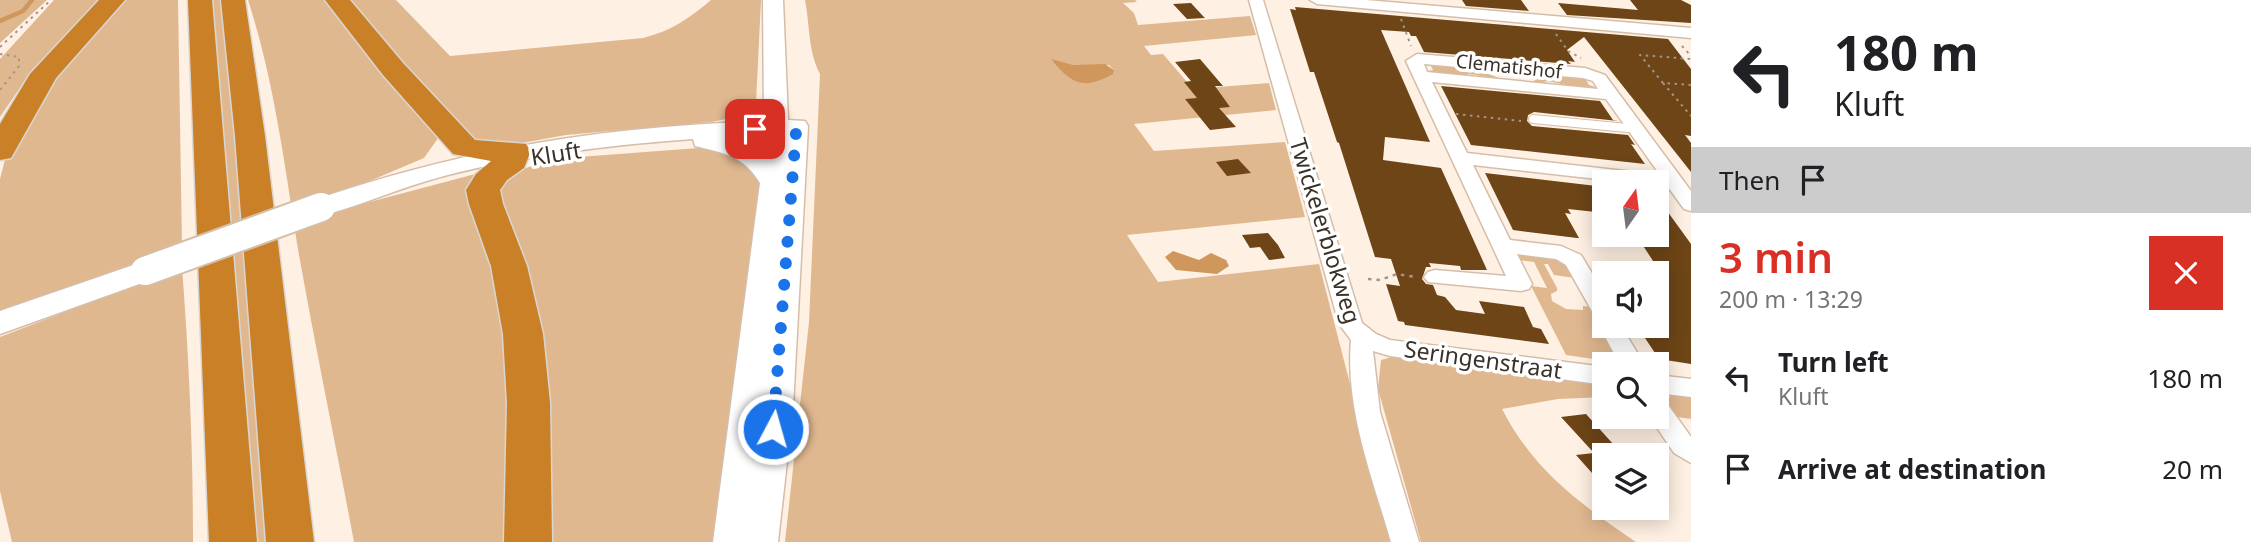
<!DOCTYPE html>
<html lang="en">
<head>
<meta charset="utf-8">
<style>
	body { margin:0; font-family:"Noto Sans",sans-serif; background:#f6f6f6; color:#202124; height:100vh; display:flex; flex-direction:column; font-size:26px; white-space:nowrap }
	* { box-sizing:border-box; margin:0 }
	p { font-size:23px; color:#757577 }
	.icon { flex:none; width:38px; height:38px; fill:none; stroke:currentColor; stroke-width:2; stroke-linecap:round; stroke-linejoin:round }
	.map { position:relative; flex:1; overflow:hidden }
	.sheet { display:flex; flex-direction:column; background:#fff; width:560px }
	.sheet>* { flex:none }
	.guide { background:#fff; color:#202124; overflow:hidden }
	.needle { width:46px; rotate:14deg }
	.buttons { position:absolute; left:1592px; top:170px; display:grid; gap:14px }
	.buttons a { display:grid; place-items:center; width:77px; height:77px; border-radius:0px; background:#fff; box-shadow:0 4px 18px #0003; font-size:35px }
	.pin { position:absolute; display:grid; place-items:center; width:60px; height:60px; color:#fff; margin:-30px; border-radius:14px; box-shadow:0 4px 10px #0006 }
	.me { position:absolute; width:77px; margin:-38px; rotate:6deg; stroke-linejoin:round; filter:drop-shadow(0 0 5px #0008) }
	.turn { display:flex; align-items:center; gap:24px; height:147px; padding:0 28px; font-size:32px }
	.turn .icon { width:91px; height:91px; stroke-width:2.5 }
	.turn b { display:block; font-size:49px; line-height:60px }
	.then { display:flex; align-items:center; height:66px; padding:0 28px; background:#0003; gap:14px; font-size:26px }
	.round { display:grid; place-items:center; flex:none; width:74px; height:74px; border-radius:0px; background:#f6f6f6 }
	.headline { display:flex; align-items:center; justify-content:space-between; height:119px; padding:0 28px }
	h1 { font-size:42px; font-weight:600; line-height:52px; color:#d93025 }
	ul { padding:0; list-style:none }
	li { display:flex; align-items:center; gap:21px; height:91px; padding:0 28px }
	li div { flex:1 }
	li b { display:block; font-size:26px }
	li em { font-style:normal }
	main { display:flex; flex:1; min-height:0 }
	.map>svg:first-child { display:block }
	.green { fill:#e0b890; fill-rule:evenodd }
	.water { fill:#d0975d }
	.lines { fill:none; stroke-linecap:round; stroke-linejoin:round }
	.stream { stroke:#d0975d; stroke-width:4.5 }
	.building { fill:#6d4517 }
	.lane-casing { stroke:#d5bea9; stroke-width:10 }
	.street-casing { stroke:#d5bea9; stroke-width:3 }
	.secondary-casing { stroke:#d5bea9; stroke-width:3 }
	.highway-casing { stroke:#d8d6d4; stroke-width:3 }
	.path-far1 { stroke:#a1958a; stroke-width:2; stroke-dasharray:2.5 4.5; stroke-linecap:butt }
	.path { stroke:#a1958a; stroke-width:2.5; stroke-dasharray:3.5 5; stroke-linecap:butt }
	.lane { stroke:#fff; stroke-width:8 }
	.street { fill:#fff; fill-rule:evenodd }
	.secondary { fill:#fff; fill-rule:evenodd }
	.highway { fill:#ca8027; fill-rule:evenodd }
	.secondary-bridge-casing { stroke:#d5bea9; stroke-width:32; stroke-linecap:butt }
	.secondary-bridge { stroke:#fff; stroke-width:28 }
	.route { stroke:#1a73e8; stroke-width:12; stroke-dasharray:0 21.6 }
	.labels { text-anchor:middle; stroke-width:7; stroke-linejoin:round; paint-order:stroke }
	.far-street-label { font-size:19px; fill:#3a3129; stroke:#fff }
	.street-label { font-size:23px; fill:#3a3129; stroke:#fff }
</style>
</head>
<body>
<main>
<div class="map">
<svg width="1691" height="542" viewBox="0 0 1691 542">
	<rect width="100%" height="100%" fill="#fef0e2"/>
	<g class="green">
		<path d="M 0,0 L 47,0 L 0,43 Z"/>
		<path d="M 54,0 L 102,0 L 32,70 L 0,117 L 0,59 Z"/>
		<path d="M 117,0 L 178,0 L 182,246 L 0,312 L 0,179 L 9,144 L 19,123 Z"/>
		<path d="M 207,0 L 222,0 L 281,542 L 245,542 Z"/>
		<path d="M 248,0 L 329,0 L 441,134 L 424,158 L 346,191 L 347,208 L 479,173 L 506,278 L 515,542 L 354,542 C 336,446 316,351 299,255 C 285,169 275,83 248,0 Z"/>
		<path d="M 350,0 L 396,0 L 450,56 L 643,38 C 671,31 690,18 711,0 L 761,0 L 756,103 L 740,116 L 712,122 L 566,135 L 511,145 L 479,145 L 456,125 Z"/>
		<path d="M 805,0 L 1135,0 L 1137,2 L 1123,3 L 1134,13 L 1138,25 L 1250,16 L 1256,35 L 1144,46 L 1151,55 L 1163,54 L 1193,89 L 1269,83 L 1276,110 L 1134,124 L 1154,151 L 1285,142 L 1305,217 L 1127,235 L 1158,282 L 1319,264 L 1391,542 L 785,542 L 809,322 L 820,74 C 808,51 810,26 805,0 ZM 1052,60 L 1074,65 L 1109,65 L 1114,70 C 1080,85 1078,88 1052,60 Z"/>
		<path d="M 1423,60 L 1461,65 L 1464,69 L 1473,69 L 1472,66 L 1496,69 L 1489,74 L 1501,79 L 1486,80 L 1477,75 L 1467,74 L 1468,77 C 1456,77 1436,75 1424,72 L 1433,70 L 1431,66 L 1422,65 Z"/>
		<path d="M 1522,70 L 1556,77 L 1555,74 L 1583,75 L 1595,81 L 1586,80 L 1589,85 L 1602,89 C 1582,92 1564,83 1545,81 L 1547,85 L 1530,83 L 1539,78 Z"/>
		<path d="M 712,147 L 729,149 L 761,180 L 727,432 L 716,542 L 545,542 L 498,194 L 504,183 L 520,170 L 552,159 Z"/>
		<path d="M 1520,253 C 1547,255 1560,253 1575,278 L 1554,275 L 1548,264 L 1544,264 L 1557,288 L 1557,291 L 1551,294 L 1552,301 L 1566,309 L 1583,310 L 1583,306 L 1592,307 L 1621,363 L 1566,355 L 1531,286 L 1547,288 L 1534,262 L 1519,260 L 1517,255 Z"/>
		<path d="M 182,267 C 189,359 193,450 193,542 L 12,542 L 0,491 L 0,337 Z"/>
		<path d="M 1402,354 L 1605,383 L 1605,397 L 1558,399 L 1502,409 C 1534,471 1579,503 1636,542 L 1421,542 L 1378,389 L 1381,360 Z"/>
		<path d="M 1673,394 L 1691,396 L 1691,419 L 1671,416 L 1662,403 Z"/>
	</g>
	<g class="water">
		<path d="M 1051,59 L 1074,65 L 1105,64 L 1114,70 L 1113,74 C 1084,90 1072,85 1051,59 Z"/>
		<path d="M 1173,251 L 1199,260 L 1211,253 L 1226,260 L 1229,266 L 1217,274 L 1176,270 L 1165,257 Z"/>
	</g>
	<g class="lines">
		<path class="stream" d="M 0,21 L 23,11 L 32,0"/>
	</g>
	<g class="building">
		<path d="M 1462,0 L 1521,0 L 1529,11 L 1466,6 Z"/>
		<path d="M 1630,0 L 1681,0 L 1691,5 L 1691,23 L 1567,15 L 1558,3 L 1638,10 Z"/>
		<path d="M 1191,3 L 1202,15 L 1205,18 L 1187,19 L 1173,4 Z"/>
		<path d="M 1295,7 L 1668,39 L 1691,69 L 1691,136 L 1685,135 L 1691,143 L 1691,172 L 1584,37 L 1567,50 L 1575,62 L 1568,61 L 1571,64 L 1424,52 L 1416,36 L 1411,36 L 1409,32 L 1381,30 L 1430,142 L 1385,137 L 1383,160 L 1441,168 L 1487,270 L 1461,270 L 1460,266 L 1429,263 L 1431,267 L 1426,267 L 1422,279 L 1426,284 L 1433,285 L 1437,295 L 1445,297 L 1456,310 L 1485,314 L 1479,301 L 1524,307 L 1533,327 L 1541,329 L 1549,344 L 1405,325 L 1404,322 L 1398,321 L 1386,284 L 1400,286 L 1391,259 L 1375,257 L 1339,143 L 1337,142 L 1314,72 L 1310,72 L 1290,9 L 1296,10 Z"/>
		<path d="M 1200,59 L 1223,86 L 1215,86 L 1230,107 L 1219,108 L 1236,127 L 1210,130 L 1185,99 L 1197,98 L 1184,82 L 1191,81 L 1175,62 Z"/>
		<path d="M 1441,86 L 1600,101 L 1613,120 L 1618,121 L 1534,112 L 1528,115 L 1527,121 L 1532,126 L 1628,135 L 1635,145 L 1631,144 L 1645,164 L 1471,145 Z"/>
		<path d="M 1238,159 L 1251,173 L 1227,176 L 1216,162 Z"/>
		<path d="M 1485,173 L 1605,187 L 1605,213 L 1568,209 L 1571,214 L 1565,213 L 1579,238 L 1577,238 L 1513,230 Z"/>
		<path d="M 1657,197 L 1691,244 L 1691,364 L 1659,359 L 1637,326 L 1657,326 L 1657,272 L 1661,273 L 1636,235 L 1657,237 Z"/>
		<path d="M 1268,233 L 1278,245 L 1285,258 L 1269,260 L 1260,247 L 1250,248 L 1242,235 Z"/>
		<path d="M 1586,414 L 1623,455 L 1605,455 L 1605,471 L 1592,473 L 1576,455 L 1594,453 L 1561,417 Z"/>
	</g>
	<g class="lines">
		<g class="lane-casing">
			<path id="lane" d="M 1533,119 L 1638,129"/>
		</g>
		<g class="street-casing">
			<g id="street">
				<path d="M 1249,0 L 1263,0 L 1362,323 L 1376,334 L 1390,340 L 1605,367 L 1605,385 L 1390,356 L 1373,351 L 1380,412 L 1419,542 L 1391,542 C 1372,476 1345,409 1351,340 L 1339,324 Z"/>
				<path d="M 1310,0 L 1366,0 L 1691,28 L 1691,38 L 1317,4 Z"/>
				<path d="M 1417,54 L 1585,68 L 1605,75 L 1691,191 L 1691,211 L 1684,209 L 1668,187 L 1657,186 L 1657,182 L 1624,182 L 1473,165 L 1510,240 L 1561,246 L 1581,255 L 1605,295 L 1605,326 L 1621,326 L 1644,364 L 1620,364 L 1599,326 L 1601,322 L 1597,320 L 1566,265 L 1556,259 L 1517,254 L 1532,284 L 1529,289 L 1521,291 L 1428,282 L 1424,277 L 1428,272 L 1435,270 L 1506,276 L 1406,61 ZM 1424,64 L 1583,78 L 1593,81 L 1598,89 L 1427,72 ZM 1432,82 L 1606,99 L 1660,175 L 1467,153 Z"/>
				<path d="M 1657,375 L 1691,379 L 1691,397 L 1657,393 Z"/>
				<path d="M 1657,400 L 1666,402 L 1691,437 L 1691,463 L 1674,453 L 1649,416 L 1657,416 Z"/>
			</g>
		</g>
		<g class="secondary-casing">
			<g id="secondary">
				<path d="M 763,0 L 783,0 L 788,120 L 805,121 L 808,126 L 793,408 L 778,542 L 713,542 L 760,183 C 744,156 724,153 695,146 L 693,139 C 609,145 525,155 444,176 C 402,187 362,205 321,216 L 311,213 L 307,207 L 311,201 C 466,148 601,127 764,121 ZM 764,136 L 762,151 L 745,142 L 724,137 Z"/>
				<path d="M 145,261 L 156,264 L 160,271 L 156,278 L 0,334 L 0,311 Z"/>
			</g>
		</g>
		<g class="highway-casing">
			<g id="highway">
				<path d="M 99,0 L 125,0 L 56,78 L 11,158 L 0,160 L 0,124 L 30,74 Z"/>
				<path d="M 188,0 L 212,0 L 257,542 L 209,542 Z"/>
				<path d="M 221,0 L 245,0 L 265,136 L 314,542 L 266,542 L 235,136 Z"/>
				<path d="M 325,0 L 350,0 L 403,63 L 475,140 L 526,144 L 531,151 L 524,168 L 507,180 L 500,190 L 503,204 L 527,266 L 543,334 L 550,403 L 552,542 L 504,542 L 507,403 L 503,334 L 491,266 L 469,204 L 466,190 L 476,174 L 491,161 L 453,154 L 383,75 Z"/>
			</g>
		</g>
		<g class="path-far1">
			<path d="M 1401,19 L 1411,46"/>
			<path d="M 1556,34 L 1568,51 L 1581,58"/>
			<path d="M 1682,46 L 1691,56"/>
			<path d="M 0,47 L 51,0"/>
			<path d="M 0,54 L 19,57 L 19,66 L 0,90"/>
			<path d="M 1663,83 L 1640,55 L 1691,59"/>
			<path d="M 1691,85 L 1663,83 L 1691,116"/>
			<path d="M 1456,114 L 1522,121"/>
		</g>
		<path class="path" d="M 1368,279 L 1380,280 L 1397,274 L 1416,277"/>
		<use href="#lane" class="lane"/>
		<use href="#street" class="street"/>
		<use href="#secondary" class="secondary"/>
		<use href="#highway" class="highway"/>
		<g class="secondary-bridge-casing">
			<path id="secondary-bridge" d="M 145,271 L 321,207"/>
		</g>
		<use href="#secondary-bridge" class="secondary-bridge"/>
	</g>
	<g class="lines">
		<path class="route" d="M 755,129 L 796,132 L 773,429"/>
	</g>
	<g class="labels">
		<g class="far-street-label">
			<text transform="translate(1509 66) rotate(6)" y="7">Clematishof</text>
		</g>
		<g class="street-label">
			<text transform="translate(556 154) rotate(-9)" y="8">Kluft</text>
			<text transform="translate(1325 231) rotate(73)" y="8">Twickelerblokweg</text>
			<text transform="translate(1483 360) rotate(8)" y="8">Seringenstraat</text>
		</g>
	</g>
</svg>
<div class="buttons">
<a><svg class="needle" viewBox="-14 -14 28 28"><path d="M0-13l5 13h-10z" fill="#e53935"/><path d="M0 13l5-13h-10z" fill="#757577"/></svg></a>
<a><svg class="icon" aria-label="sound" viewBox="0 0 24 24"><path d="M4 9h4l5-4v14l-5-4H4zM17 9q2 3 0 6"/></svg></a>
<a><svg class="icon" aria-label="search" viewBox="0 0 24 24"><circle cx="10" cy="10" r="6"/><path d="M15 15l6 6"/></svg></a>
<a><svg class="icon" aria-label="layers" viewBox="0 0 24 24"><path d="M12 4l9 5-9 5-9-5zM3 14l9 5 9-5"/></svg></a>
</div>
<div class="pin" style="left:755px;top:129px;background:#d93025"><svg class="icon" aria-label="arrive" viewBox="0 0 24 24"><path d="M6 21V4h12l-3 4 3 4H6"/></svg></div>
<svg class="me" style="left:773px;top:429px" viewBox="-20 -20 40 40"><circle r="17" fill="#1a73e8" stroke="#fff" stroke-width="3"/><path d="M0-11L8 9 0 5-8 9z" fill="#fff"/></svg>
</div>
<section class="sheet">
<div class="guide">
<div class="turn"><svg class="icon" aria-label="left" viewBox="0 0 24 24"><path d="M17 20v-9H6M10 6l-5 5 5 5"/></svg><div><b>180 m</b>Kluft</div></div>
<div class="then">Then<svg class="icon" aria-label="arrive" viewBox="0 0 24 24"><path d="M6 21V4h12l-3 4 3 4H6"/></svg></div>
</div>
<div class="headline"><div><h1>3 min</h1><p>200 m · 13:29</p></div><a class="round" style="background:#d93025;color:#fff"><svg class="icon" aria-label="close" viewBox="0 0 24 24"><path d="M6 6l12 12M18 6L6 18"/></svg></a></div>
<ul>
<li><svg class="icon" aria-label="left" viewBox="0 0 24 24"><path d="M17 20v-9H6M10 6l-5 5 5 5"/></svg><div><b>Turn left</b><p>Kluft</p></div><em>180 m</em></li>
<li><svg class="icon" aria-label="arrive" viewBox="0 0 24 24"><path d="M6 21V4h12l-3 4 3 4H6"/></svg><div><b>Arrive at destination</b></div><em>20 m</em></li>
</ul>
</section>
</main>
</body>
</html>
